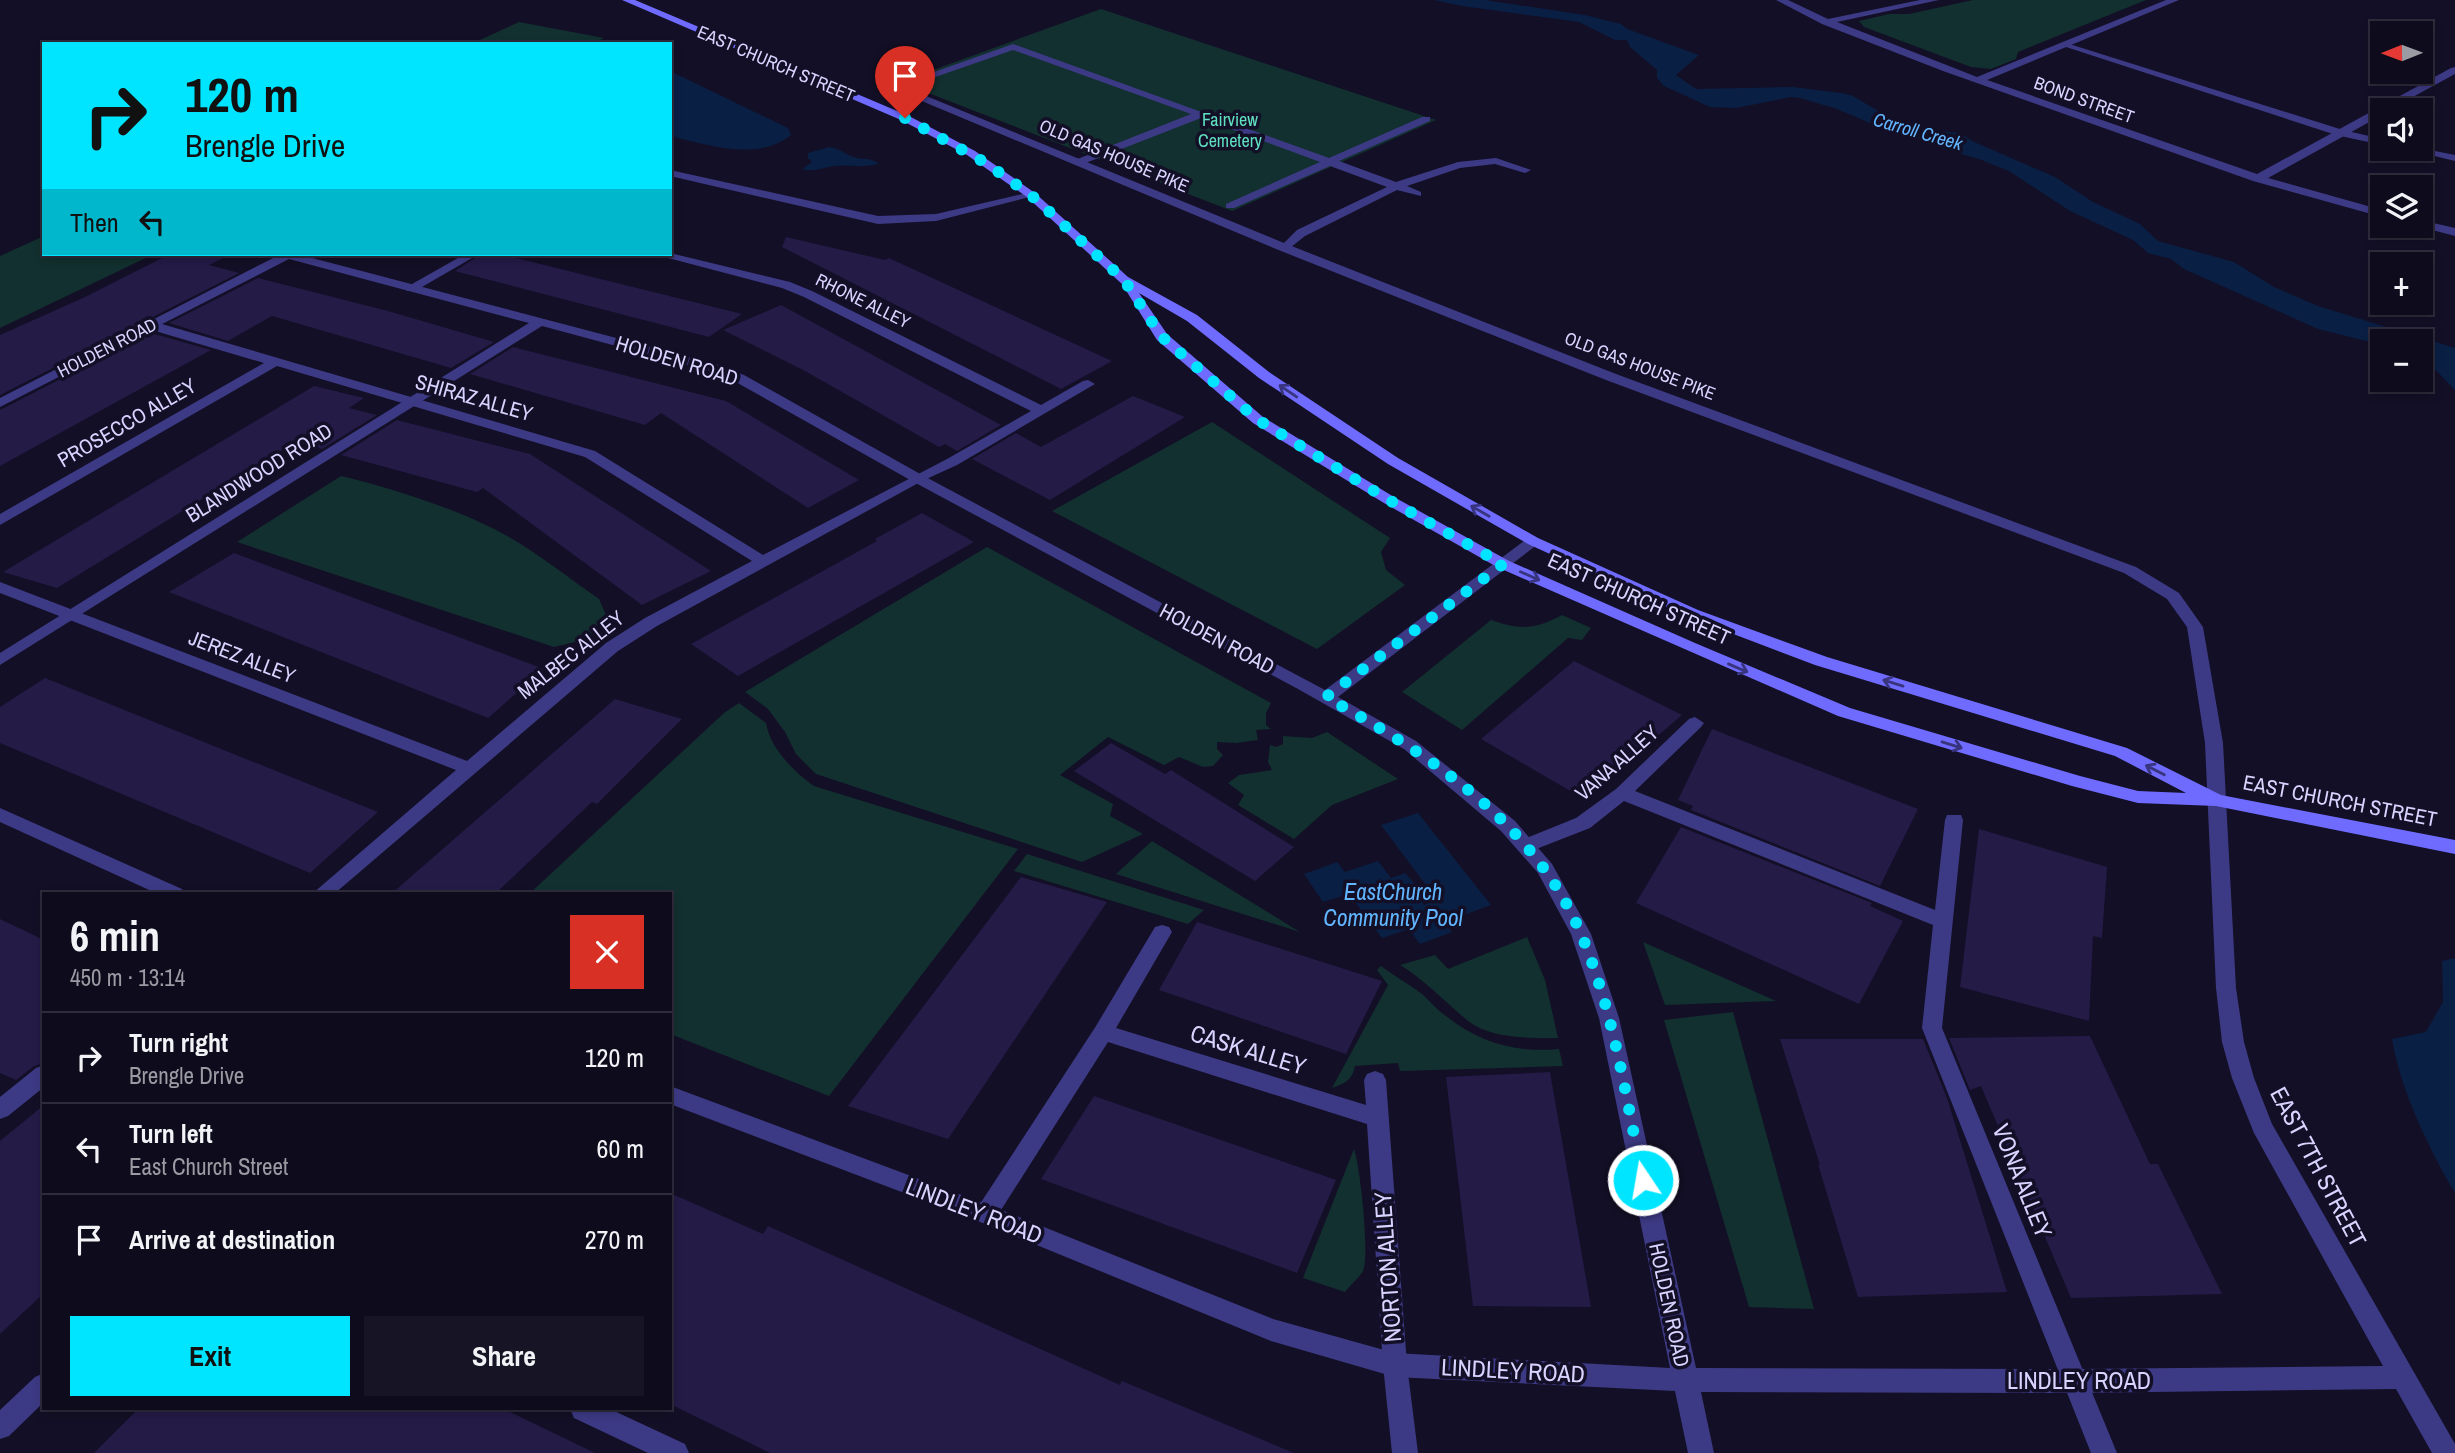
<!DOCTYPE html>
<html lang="en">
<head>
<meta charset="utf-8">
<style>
	body { margin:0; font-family:"Archivo Narrow",sans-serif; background:#171425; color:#f1f3f6; height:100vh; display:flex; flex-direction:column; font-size:26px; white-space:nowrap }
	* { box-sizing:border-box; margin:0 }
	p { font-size:23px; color:#9b9ba3 }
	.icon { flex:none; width:38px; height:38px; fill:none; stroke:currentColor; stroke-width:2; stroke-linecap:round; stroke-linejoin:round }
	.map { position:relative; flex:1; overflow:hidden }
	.details { position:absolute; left:42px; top:892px; width:630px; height:518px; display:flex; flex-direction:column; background:#0e0b1c; border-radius:0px; box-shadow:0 4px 10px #0003,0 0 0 2px #2e2b3b }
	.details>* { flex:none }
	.top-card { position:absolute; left:42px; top:42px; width:630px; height:214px; border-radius:0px; box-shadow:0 4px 10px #0003,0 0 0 2px #2e2b3b; background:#00e5ff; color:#111; overflow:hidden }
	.needle { width:46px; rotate:269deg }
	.buttons { position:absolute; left:2370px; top:21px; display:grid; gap:14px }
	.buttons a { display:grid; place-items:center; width:63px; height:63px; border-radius:0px; background:#0e0b1c; box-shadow:0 4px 10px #0003,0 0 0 2px #2e2b3b; font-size:35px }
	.pin { position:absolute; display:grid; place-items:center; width:60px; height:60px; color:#fff; margin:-72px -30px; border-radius:50% 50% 50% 0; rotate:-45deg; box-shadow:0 0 7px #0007 }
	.pin .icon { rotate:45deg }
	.me { position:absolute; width:77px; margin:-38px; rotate:348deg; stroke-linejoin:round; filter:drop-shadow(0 0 5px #0008) }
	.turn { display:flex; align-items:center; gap:24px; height:147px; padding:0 28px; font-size:32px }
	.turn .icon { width:91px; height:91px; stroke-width:2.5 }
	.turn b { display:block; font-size:49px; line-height:60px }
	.then { display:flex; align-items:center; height:66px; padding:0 28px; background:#0003; gap:14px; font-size:26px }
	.round { display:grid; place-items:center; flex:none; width:74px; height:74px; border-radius:0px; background:#171425 }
	.head { display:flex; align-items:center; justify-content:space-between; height:119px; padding:0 28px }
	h1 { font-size:42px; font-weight:800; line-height:52px }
	.button { display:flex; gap:14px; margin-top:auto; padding:14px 28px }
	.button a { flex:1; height:80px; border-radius:0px; background:#00e5ff; color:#111; font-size:28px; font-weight:800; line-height:80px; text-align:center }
	.button a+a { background:#171425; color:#f1f3f6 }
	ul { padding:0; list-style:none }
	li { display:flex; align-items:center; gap:21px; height:91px; padding:0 28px; border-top:2px solid #2e2b3b }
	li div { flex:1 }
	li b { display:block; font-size:26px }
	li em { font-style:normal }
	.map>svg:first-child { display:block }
	.green { fill:#12302f }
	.water { fill:#0a1f44 }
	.building { fill:#241b47 }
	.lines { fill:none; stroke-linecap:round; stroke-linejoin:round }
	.lane { fill:#3d3a85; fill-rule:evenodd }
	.street { fill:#3d3a85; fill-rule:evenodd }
	.secondary { fill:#6f6bff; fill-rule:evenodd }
	.oneway { stroke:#38347d }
	.route { stroke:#00e5ff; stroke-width:12; stroke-dasharray:0 21.6 }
	.labels { text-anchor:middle; stroke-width:7; stroke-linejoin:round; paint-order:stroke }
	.far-street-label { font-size:18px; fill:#d9d4ff; stroke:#130f26 }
	.far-park-label { font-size:18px; fill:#5fe0c0; stroke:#130f26 }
	.far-water-label { font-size:19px; font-style:italic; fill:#62b6ff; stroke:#130f26 }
	.street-label { font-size:21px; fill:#d9d4ff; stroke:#130f26 }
	.water-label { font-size:23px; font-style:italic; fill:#62b6ff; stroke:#130f26 }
	.near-street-label { font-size:24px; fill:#d9d4ff; stroke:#130f26 }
</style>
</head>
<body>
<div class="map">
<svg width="2455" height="1453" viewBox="0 0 2455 1453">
	<rect width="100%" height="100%" fill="#130f26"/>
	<g class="green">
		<path d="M 1973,0 L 2146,0 L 2018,52 L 2016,59 L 1991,69 L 1971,67 L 1864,27 L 1859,21 L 1889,14 L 1909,14 Z"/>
		<path d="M 1101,9 L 1436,120 L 1232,211 L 900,82 Z"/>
		<path d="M 519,22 L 604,38 L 593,44 L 471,44 Z"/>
		<path d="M 44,236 L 44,254 L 154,254 L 0,328 L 0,256 Z"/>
		<path d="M 1212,422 L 1390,538 L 1381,552 L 1386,570 L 1405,585 L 1317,649 L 1052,511 Z"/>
		<path d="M 341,476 C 392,488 464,511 509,537 C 540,555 570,579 599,599 L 606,615 L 588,639 L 554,647 L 237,542 Z"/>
		<path d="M 987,547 L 1271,703 L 1266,713 L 1266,725 L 1271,729 L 1256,730 L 1258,740 L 1236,743 L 1217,742 L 1217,749 L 1223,755 L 1213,766 L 1203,767 L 1179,757 L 1164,765 L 1108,737 L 1060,775 L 1113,804 L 1110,816 L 1143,834 L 1082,862 L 816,774 L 796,754 L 785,732 L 768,709 L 745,692 Z"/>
		<path d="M 1562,615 L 1591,628 L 1582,640 L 1568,638 L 1462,730 L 1402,692 L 1491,620 C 1521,630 1534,630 1562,615 Z"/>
		<path d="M 739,703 L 766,723 C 770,748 794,772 814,786 L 1018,849 L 829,1096 L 670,1034 L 670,894 L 529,894 L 724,713 Z"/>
		<path d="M 1327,732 L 1398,779 L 1332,805 L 1294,839 L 1238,805 L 1244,795 L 1228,783 L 1239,775 L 1272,770 L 1268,762 L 1270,745 L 1276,747 L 1283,744 L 1283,736 L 1312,738 Z"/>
		<path d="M 1152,841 L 1300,932 L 1116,874 Z"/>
		<path d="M 1027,854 L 1204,910 L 1188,924 L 1014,871 Z"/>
		<path d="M 1527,937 L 1545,980 L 1558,1038 C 1530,1038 1491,1039 1468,1021 C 1445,1002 1425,980 1400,965 L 1435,955 L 1448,969 Z"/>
		<path d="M 1643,942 L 1776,1001 L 1665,1005 Z"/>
		<path d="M 1381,966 C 1394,976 1409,984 1422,994 C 1430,1001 1437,1010 1446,1016 C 1480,1043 1516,1053 1559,1049 L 1563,1066 L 1400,1071 L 1398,1063 L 1355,1066 C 1352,1080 1346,1083 1332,1088 L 1388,985 L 1377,970 Z"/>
		<path d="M 1733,1012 L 1814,1309 L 1749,1307 L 1664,1020 Z"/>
		<path d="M 1354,1149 C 1360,1165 1370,1256 1363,1271 C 1359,1278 1350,1285 1345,1292 L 1303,1278 Z"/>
	</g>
	<g class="water">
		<path d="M 1434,0 L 1485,0 L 1585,15 L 1621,24 L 1627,29 L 1699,55 L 1676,75 L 1696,89 L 1793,87 L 1841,93 L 1851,95 L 1899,123 L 1917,129 L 1961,133 L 1972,141 L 2055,177 L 2093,202 L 2140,224 L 2158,241 L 2234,262 L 2274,287 L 2318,306 L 2455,348 L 2455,390 L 2420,354 L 2420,341 L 2382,341 L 2382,345 L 2318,329 L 2184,269 L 2171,259 L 2148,253 L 2133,240 L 2070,211 L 2009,171 L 1979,159 L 1930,145 L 1923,140 L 1889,131 L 1837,109 L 1800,98 L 1791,97 L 1736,108 L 1710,107 L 1664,86 L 1657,78 L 1657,70 L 1630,47 L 1627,40 L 1615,40 L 1579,22 L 1462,6 Z"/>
		<path d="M 670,71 L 788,128 L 791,135 C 757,162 709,145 670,136 Z"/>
		<path d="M 829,147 C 840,148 847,156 857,158 C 866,160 870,157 879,164 C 862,168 851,165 835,166 C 823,167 814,173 802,169 L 812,162 L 808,158 L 808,153 Z"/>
		<path d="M 1418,813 L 1491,905 L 1453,919 L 1449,915 L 1440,917 L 1452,932 L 1420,944 L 1409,929 L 1382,938 L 1349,894 L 1323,902 L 1304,874 L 1337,862 L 1345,872 L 1378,861 L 1391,878 L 1405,873 L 1424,894 L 1418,896 L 1424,905 L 1437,900 L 1381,825 Z"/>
		<path d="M 2455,958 L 2455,1193 C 2429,1149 2400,1089 2392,1039 L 2426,1032 L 2443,1002 L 2442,961 Z"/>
	</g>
	<g class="building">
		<path d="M 786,237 L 885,260 L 889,258 L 1112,361 L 1061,389 L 782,247 Z"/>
		<path d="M 170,254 L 231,254 L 209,265 L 239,273 L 0,395 L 0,335 L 85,297 Z"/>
		<path d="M 481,254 L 500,254 L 742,314 L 709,337 L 455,271 Z"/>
		<path d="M 258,278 L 388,311 L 494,342 L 451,368 L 272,316 L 228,341 L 169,323 Z"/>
		<path d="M 781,305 L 1001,425 L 957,451 L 945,444 L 939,447 L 805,371 L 723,330 Z"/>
		<path d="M 151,333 L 211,350 L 0,466 L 0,410 Z"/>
		<path d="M 513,347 L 726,401 L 859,480 L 808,508 L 661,413 L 645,425 L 470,374 Z"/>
		<path d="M 314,386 L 364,398 L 349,408 L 377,415 L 322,449 L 295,442 L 57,588 L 3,572 Z"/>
		<path d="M 1133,396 L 1185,417 L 1050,500 L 972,459 L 1016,433 L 1041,447 Z"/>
		<path d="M 397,420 L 530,454 L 711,571 L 642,605 L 483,488 L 477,492 L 341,455 Z"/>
		<path d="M 922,513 L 974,542 L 738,676 L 691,644 L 877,541 L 875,539 Z"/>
		<path d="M 234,553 L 544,669 L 488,718 L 169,592 Z"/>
		<path d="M 1574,661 L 1682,715 L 1584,799 L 1481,739 Z"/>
		<path d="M 45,678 L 378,812 L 310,873 L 0,743 L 0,707 Z"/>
		<path d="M 615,699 L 682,719 L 597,804 L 592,802 L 495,894 L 391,894 Z"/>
		<path d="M 1712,729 L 1918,809 L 1880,886 L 1691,810 L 1693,806 L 1678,800 Z"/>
		<path d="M 1111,743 L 1165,774 L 1171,770 L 1294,847 L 1255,881 L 1074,771 Z"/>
		<path d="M 1681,827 L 1872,903 L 1870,906 L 1903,921 L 1859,1004 L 1636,903 Z"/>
		<path d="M 1979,829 L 2107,867 L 2102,938 L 2093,936 L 2089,1021 L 1960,987 Z"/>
		<path d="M 1021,877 L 1107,902 L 948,1139 L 848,1106 Z"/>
		<path d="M 0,919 L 44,940 L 44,1063 L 34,1066 L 16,1080 L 0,1073 Z"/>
		<path d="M 1197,922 L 1382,981 L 1346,1054 L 1159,990 Z"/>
		<path d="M 2090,1036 L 2150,1164 L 2158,1164 L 2222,1294 L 2071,1298 L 1981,1086 L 1970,1090 L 1949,1038 Z"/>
		<path d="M 1780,1039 L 1923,1039 L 1947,1098 L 2007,1292 L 1858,1297 L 1818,1164 L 1820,1165 Z"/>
		<path d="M 1550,1072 L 1591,1307 L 1473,1306 L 1446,1077 Z"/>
		<path d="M 1094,1096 L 1336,1180 L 1297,1273 L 1041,1179 Z"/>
		<path d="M 44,1105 L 44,1293 L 0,1334 L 0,1141 Z"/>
		<path d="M 670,1193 L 763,1234 L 768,1226 L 1120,1385 L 1122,1381 L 1294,1453 L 770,1453 L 670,1404 Z"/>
		<path d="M 138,1409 L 504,1409 L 595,1453 L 94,1453 Z"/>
	</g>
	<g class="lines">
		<g class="lane">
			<path d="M 2063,42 L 2343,130 L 2382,139 L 2382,145 L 2336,135 L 2063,46 Z"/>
			<path d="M 1013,44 L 1329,158 L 1422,117 L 1430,117 L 1430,121 L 1339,161 L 1396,182 L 1458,162 L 1496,158 L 1531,170 L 1525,173 L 1495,164 L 1460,168 L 1407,186 L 1421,192 L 1421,196 L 1397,190 L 1305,236 L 1285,252 L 1279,248 L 1297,230 L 1387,187 L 1330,166 L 1234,208 L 1226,208 L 1226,204 L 1320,162 L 1201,118 L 1083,164 L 1075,164 L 1075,160 L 1191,114 L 1013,50 L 901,89 L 892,87 Z"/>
			<path d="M 2420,148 L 2455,155 L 2455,161 L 2406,149 Z"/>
			<path d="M 670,253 L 790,282 L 812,291 L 1041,405 L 1083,381 L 1088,380 L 1095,384 L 957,465 L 922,481 L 657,626 L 618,651 L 334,894 L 312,894 L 456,770 L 0,593 L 0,582 L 467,761 L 606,643 L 645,618 L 752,561 L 585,457 L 277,366 L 0,525 L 0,514 L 264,363 L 145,328 L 145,322 L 155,322 L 595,451 L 763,555 L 947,459 L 1031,411 L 804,297 L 782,288 L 653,254 Z"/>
			<path d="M 465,254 L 479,254 L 415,291 L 407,291 L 405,288 Z"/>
			<path d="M 1695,717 L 1704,723 L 1701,727 L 1635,791 L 1935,910 L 1945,820 L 1947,815 L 1961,815 L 1963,820 L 1942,1028 L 2117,1453 L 2091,1453 L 1922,1028 L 1933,925 L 1624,801 L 1590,828 L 1526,853 L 1519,851 L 1517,846 L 1519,841 L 1576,818 L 1616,789 L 1689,719 Z"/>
			<path d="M 1162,925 L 1169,927 L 1172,932 L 1116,1028 L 1366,1105 L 1364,1080 L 1367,1074 L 1375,1071 L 1383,1074 L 1386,1080 L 1407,1365 L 1418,1453 L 1392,1453 L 1383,1365 L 1367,1124 L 1108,1042 L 994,1221 L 986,1224 L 978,1221 L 974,1214 L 978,1207 L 1096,1026 L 1155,927 Z"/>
			<path d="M 44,1065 L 44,1087 L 8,1116 L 0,1119 L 0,1097 L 36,1068 Z"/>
			<path d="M 570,1409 L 610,1409 L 685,1444 L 689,1453 L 648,1453 L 574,1418 Z"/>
		</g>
		<g class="street">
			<path d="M 1776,0 L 1788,0 L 1828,19 L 1920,0 L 1939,0 L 1837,22 L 1977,77 L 2166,0 L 2179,0 L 1987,80 L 2257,174 L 2451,68 L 2455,67 L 2455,74 L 2389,110 L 2382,110 L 2382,115 L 2268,178 L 2382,210 L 2382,217 L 2253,181 L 1943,71 L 1822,24 Z"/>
			<path d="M 897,84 L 1289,245 L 1616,374 L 2136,567 L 2179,593 L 2203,627 L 2223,743 L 2236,988 L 2244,1042 L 2254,1078 L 2272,1124 L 2455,1444 L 2455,1453 L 2432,1453 L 2396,1389 L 2075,1393 L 1701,1392 L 1714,1453 L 1688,1453 L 1675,1391 L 1395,1377 L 1271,1341 L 978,1221 L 670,1104 L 670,1086 L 994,1207 L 1273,1319 L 1395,1353 L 1670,1368 L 1599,1018 L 1571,934 L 1538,873 L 1501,831 L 1404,749 L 1298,689 L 912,481 L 734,381 L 709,371 L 542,326 L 0,665 L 0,653 L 529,323 L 289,259 L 0,407 L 0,398 L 281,254 L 297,254 L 719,365 L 744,375 L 922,475 L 1325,690 L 1528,538 L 1538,538 L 1541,541 L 1538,544 L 1338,697 L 1416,741 L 1515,821 L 1552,864 L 1591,934 L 1619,1018 L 1696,1368 L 2075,1369 L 2383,1366 L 2254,1133 L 2232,1078 L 2222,1042 L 2216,988 L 2205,743 L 2187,627 L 2167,599 L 2124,573 L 1606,380 L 1281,251 L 893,89 L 892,87 Z"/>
			<path d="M 670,170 L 878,216 L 936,214 L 1031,192 L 1037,195 L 936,221 L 878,224 L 670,176 Z"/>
			<path d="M 2420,220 L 2455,228 L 2455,236 L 2417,226 L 2420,226 Z"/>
			<path d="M 0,808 L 182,889 L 185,894 L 158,894 L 0,822 Z"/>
			<path d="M 44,1373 L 44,1402 L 9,1436 L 0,1439 L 0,1410 L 35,1377 Z"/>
		</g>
		<path class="secondary" d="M 622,0 L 635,0 L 909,116 L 975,151 L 1035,193 L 1128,277 L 1197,315 L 1269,372 L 1398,458 L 1538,538 L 1698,610 L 1827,657 L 2127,748 L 2221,795 L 2455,840 L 2455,854 L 2216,806 L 2138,803 L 2072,786 L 1838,716 L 1497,567 L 1384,503 L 1253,423 L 1157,340 L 1122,284 L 1027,197 L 967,155 L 901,120 ZM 1139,293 L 1187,321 L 1259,378 L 1388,464 L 1528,544 L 1686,616 L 1815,665 L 2115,756 L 2186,793 L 2138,791 L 2080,776 L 1850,708 L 1695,643 L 1509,561 L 1394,497 L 1263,417 L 1167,334 Z"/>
	</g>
	<defs><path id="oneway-shaft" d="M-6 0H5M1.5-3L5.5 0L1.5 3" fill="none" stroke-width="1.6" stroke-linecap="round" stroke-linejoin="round" transform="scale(1.75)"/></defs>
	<g class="oneway">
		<use href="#oneway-shaft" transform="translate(1288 391) rotate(-146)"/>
		<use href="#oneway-shaft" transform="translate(1480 511) rotate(-150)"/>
		<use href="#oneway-shaft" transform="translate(1530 576) rotate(24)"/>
		<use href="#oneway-shaft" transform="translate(1738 668) rotate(23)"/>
		<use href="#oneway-shaft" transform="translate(1893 683) rotate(-163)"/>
		<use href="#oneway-shaft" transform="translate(1952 745) rotate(17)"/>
		<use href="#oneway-shaft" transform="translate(2155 770) rotate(-153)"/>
	</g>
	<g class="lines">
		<path class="route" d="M 905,118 L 986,163 L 1031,195 L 1124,280 L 1162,337 L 1258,420 L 1389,500 L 1503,564 L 1326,697 C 1428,754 1534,822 1581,934 C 1614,1012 1626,1098 1643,1180"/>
	</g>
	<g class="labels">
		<g class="far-street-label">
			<text transform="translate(776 64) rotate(23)" y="6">EAST CHURCH STREET</text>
			<text transform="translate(2084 100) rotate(20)" y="6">BOND STREET</text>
			<text transform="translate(1114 156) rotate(23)" y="6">OLD GAS HOUSE PIKE</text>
			<text transform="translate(863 301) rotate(26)" y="6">RHONE ALLEY</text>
			<text transform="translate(107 348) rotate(-27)" y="6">HOLDEN ROAD</text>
			<text transform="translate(1640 366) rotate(21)" y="6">OLD GAS HOUSE PIKE</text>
		</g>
		<g class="far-park-label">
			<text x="1230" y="126">Fairview<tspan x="1230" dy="21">Cemetery</tspan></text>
		</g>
		<g class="far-water-label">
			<text transform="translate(1918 131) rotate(16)" y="7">Carroll Creek</text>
		</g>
		<g class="street-label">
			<text transform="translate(677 361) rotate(17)" y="7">HOLDEN ROAD</text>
			<text transform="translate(474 398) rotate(16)" y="7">SHIRAZ ALLEY</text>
			<text transform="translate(127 423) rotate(-30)" y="7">PROSECCO ALLEY</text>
			<text transform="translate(259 473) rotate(-32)" y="7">BLANDWOOD ROAD</text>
			<text transform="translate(1639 599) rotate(24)" y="7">EAST CHURCH STREET</text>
			<text transform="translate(1217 639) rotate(28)" y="7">HOLDEN ROAD</text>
			<text transform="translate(571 655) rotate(-38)" y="7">MALBEC ALLEY</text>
			<text transform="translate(242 657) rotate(21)" y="7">JEREZ ALLEY</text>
			<text transform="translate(1617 763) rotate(-41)" y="7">VANA ALLEY</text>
			<text transform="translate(2340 801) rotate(11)" y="7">EAST CHURCH STREET</text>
			<text transform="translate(1669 1305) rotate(78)" y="7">HOLDEN ROAD</text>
		</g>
		<g class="water-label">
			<text x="1393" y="900">EastChurch<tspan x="1393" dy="26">Community Pool</tspan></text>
		</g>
		<g class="near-street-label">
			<text transform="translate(1248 1050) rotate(17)" y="8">CASK ALLEY</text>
			<text transform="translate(2318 1167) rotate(62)" y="8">EAST 7TH STREET</text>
			<text transform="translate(2022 1181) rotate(68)" y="8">VONA ALLEY</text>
			<text transform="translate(974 1211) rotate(21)" y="8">LINDLEY ROAD</text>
			<text transform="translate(1388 1267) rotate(-94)" y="8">NORTON ALLEY</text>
			<text transform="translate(1513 1371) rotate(3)" y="8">LINDLEY ROAD</text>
			<text x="2079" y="1389">LINDLEY ROAD</text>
		</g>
	</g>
</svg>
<div class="buttons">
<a><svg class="needle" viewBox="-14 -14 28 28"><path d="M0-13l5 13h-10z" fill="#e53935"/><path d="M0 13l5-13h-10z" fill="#9b9ba3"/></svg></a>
<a><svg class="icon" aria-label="sound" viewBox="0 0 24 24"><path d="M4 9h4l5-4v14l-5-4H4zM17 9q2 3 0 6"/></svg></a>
<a><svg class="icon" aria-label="layers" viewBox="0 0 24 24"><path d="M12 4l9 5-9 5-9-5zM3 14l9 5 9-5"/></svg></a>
<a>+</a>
<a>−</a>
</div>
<div class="pin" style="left:905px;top:118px;background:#d93025"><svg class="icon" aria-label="arrive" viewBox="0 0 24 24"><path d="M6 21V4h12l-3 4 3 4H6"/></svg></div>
<svg class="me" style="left:1643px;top:1180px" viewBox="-20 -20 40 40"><circle r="17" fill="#00e5ff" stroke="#fff" stroke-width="3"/><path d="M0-11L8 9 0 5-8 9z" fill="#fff"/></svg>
<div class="top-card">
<div class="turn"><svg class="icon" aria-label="right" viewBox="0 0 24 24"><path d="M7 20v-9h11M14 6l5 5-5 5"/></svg><div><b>120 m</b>Brengle Drive</div></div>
<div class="then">Then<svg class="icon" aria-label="left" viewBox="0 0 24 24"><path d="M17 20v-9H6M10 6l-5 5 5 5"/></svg></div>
</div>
<section class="details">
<div class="head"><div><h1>6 min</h1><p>450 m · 13:14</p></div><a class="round" style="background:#d93025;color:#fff"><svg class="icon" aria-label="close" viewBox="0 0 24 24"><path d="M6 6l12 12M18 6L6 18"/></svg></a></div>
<ul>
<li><svg class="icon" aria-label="right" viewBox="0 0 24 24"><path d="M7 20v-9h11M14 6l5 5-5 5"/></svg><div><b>Turn right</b><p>Brengle Drive</p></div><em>120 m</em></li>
<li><svg class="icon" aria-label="left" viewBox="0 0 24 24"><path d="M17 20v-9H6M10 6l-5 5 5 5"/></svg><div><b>Turn left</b><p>East Church Street</p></div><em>60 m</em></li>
<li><svg class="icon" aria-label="arrive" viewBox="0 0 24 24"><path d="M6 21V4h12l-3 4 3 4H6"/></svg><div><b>Arrive at destination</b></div><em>270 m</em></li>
</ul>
<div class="button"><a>Exit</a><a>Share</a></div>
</section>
</div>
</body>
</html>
